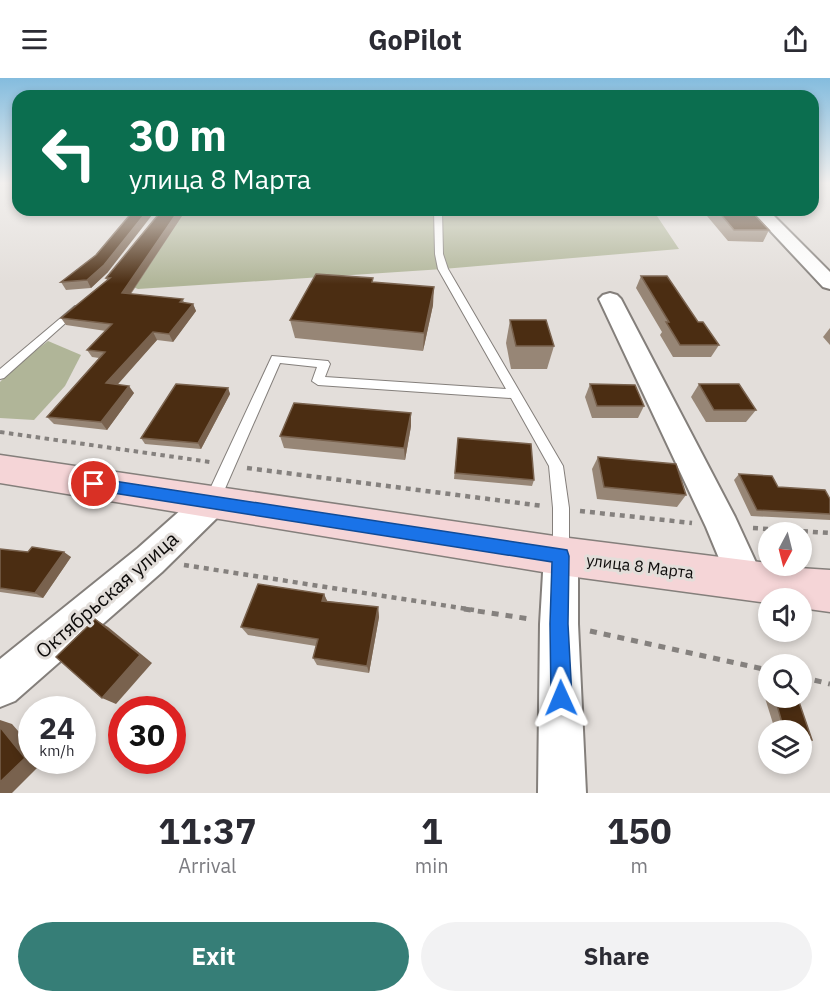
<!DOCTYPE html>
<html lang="en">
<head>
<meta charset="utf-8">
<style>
	body { margin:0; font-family:"IBM Plex Sans",sans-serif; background:#f2f2f3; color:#2b2b33; height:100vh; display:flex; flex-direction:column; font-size:22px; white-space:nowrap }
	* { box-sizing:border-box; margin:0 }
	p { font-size:20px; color:#7c7c81 }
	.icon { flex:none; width:33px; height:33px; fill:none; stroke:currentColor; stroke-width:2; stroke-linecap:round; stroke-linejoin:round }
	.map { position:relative; height:715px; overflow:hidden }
	.sheet { display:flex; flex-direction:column; background:#fff; flex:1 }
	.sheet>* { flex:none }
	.hud { position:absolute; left:12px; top:12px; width:807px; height:126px; border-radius:18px; box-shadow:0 3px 9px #0003; background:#0b6e4f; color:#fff; overflow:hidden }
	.needle { width:39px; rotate:187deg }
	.controls { position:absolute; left:758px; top:444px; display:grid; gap:12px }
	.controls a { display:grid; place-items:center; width:54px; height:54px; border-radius:50%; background:#fff; box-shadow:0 3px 9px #0003; font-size:30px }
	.speed { position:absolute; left:18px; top:618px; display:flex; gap:12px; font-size:30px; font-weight:700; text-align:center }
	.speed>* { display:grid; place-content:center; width:78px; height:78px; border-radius:50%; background:#fff; box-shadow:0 3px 9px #0003; line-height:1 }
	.speed small { font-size:15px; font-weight:400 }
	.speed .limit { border:9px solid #d22; background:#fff; color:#111 }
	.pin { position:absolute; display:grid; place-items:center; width:51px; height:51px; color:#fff; margin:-26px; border:3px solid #fff; border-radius:50%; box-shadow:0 2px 6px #0007 }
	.me { position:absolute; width:66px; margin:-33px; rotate:359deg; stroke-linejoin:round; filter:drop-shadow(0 0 4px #0008) }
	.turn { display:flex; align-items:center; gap:21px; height:126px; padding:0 18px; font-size:27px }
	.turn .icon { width:78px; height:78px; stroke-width:2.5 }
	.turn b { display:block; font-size:42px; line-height:51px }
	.eta { display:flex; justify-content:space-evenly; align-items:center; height:102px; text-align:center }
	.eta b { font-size:36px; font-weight:700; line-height:42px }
	.primary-button { display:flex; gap:12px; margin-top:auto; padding:12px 18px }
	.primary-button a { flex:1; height:69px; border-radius:36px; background:#367e77; color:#fff; font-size:24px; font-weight:700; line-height:69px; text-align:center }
	.primary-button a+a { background:#f2f2f3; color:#2b2b33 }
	header { display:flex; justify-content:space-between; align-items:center; height:78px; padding:0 18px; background:#fff; font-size:27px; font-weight:700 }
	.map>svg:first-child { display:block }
	.green { fill:#b0b598 }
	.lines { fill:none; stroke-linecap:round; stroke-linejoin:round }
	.lane-casing { stroke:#847f7b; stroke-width:2 }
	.street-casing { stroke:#847f7b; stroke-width:4 }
	.secondary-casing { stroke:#847f7b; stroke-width:3 }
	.path-far2 { stroke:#85817e; stroke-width:4; stroke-dasharray:4.5 4.5; stroke-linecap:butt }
	.path-far1 { stroke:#85817e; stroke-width:4.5; stroke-dasharray:5 5; stroke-linecap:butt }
	.path { stroke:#85817e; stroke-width:5; stroke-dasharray:7 7; stroke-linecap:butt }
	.lane { fill:#fff; fill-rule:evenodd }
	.street { fill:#fff; fill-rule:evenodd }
	.secondary { fill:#f5d5d7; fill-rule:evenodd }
	.wall { fill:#978676 }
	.shaded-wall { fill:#79624e }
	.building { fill:#4b2d12; stroke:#79624e; stroke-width:1.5 }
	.route { fill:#1a73e8; stroke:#114b97; stroke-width:1.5 }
	.labels { text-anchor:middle; stroke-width:6; stroke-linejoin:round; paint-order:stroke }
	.street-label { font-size:16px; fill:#0d0b0a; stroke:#e3deda }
	.near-street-label { font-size:20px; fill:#0d0b0a; stroke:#e3deda }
</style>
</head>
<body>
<header><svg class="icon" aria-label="menu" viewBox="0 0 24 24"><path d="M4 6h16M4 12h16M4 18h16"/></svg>GoPilot<svg class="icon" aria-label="share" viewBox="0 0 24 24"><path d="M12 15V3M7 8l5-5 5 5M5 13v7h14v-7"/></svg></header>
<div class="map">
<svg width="830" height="715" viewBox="0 0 830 715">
	<rect width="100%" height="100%" fill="#e3deda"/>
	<g class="green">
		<path d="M 186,132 L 653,132 L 679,171 L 443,191 L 138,211 L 133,209 L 137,205 Z"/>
		<path d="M 48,263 L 81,277 L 65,308 L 34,342 L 0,340 L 0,304 L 14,289 Z"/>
	</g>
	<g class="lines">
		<g class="lane-casing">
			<g id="lane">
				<path d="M 434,132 L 442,132 L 443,176 L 448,191 L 563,388 L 569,430 L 569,476 L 567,481 L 561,484 L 555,481 L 553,476 L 553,430 L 549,388 L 511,320 L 318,307 L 312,303 L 317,289 L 280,285 L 217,429 L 212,430 L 207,429 L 204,424 L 272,278 L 328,283 L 330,286 L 325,299 L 506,311 L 438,191 L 435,176 Z"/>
				<path d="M 75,228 L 80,231 L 79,233 L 4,300 L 0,301 L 0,291 Z"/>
			</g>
		</g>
		<g class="street-casing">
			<g id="street">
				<path d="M 751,132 L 768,132 L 830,194 L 830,211 L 823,209 Z"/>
				<path d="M 610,215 L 617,217 L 621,221 L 735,439 L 764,502 L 759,514 L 746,519 L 733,514 L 706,449 L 599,221 L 603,217 Z"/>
				<path d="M 212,410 L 223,414 L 228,424 L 223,434 L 162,494 L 15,623 L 0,629 L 0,581 L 138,470 L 201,414 Z"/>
				<path d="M 561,462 L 573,467 L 578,478 L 578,546 L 586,715 L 538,715 L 540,546 L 544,478 L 549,467 Z"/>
			</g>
		</g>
		<g class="secondary-casing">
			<path id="secondary" d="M 0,377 L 561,459 L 768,485 L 768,488 L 830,492 L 830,534 L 801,530 L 801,520 L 768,520 L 768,525 L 561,497 L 0,405 Z"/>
		</g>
		<path class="path-far2" d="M 0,354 L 210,384"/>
		<g class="path-far1">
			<path d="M 247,390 L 543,428"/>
			<path d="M 580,433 L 692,445"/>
			<path d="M 753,450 L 830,455"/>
			<path d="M 184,487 L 474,532"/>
		</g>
		<g class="path">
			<path d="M 464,531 L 530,541"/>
			<path d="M 590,553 L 768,592"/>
			<path d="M 801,599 L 830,606"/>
		</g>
		<use href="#lane" class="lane"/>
		<use href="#street" class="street"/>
		<use href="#secondary" class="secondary"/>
	</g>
	<g class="wall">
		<path d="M 162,132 L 186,132 L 131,216 L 183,221 L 184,225 L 193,226 L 196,233 L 173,264 L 157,262 L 117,306 L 134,315 L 107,352 L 54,346 L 47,339 L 99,280 L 92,279 L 87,272 L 106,253 L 66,247 L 61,240 L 107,202 L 106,200 Z"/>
		<path d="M 702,132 L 758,132 L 755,138 L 769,152 L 763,164 L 728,163 Z"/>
		<path d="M 96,177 L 108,194 L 91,210 L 66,212 L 61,204 Z"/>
		<path d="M 641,198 L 698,244 L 719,267 L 711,279 L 673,279 L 660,257 L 662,254 L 636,210 Z"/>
		<path d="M 374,204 L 433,227 L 423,273 L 295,260 L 290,242 Z"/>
		<path d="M 510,242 L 554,268 L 547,291 L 511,291 L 506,265 Z"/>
		<path d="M 830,250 L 830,267 L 823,259 Z"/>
		<path d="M 590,306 L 644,328 L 638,340 L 592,340 L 585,319 Z"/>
		<path d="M 699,306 L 756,332 L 746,344 L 706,344 L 691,319 Z"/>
		<path d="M 228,310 L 230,316 L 201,371 L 145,366 L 141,360 Z"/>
		<path d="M 411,348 L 405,382 L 284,370 L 280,358 Z"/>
		<path d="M 458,360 L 534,402 L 532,408 L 454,401 Z"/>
		<path d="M 598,379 L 686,417 L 677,429 L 597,421 L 592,391 Z"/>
		<path d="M 739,396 L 778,409 L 830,421 L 830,442 L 751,438 L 734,402 Z"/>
		<path d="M 0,471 L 71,479 L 43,520 L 0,514 Z"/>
		<path d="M 324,516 L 327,523 L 378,529 L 379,539 L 369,595 L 317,587 L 313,580 L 316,568 L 248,557 L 241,549 Z"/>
		<path d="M 768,619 L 768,620 L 791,620 L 812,662 L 801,664 L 801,652 L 775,652 L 765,620 Z"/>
	</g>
	<g class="shaded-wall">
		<path d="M 148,132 L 156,132 L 108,194 L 91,210 L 87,202 Z"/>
		<path d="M 179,132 L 186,132 L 126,222 L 122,215 Z"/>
		<path d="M 434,209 L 433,227 L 423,273 L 424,255 Z"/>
		<path d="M 193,226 L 196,233 L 173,264 L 169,256 Z"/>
		<path d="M 153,254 L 157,262 L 112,313 L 106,305 Z"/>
		<path d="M 129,308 L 134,315 L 107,352 L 101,344 Z"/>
		<path d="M 228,310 L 230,316 L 201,371 L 198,365 Z"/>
		<path d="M 411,335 L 411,348 L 405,382 L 404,370 Z"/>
		<path d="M 64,474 L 71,479 L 43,520 L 35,515 Z"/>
		<path d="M 324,516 L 328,525 L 322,523 Z"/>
		<path d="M 378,529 L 379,539 L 369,595 L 367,588 Z"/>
		<path d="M 95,541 L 108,549 L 152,585 L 116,626 L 102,620 Z"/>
		<path d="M 0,642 L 12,646 L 32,669 L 32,682 L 42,682 L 43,684 L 12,715 L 0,715 Z"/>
	</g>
	<g class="building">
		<path d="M 134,132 L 148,132 L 104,187 L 87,202 L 61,204 L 96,177 Z"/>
		<path d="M 162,132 L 179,132 L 122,215 L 183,221 L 180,224 L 193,226 L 169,256 L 153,254 L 106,305 L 129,308 L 101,344 L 47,339 L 105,274 L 87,272 L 112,246 L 61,240 L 110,200 L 106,200 Z"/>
		<path d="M 717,132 L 756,132 L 753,135 L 769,152 L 734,152 Z"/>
		<path d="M 316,196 L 373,200 L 372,204 L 434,209 L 424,255 L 290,242 Z"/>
		<path d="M 641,198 L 667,198 L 698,244 L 703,244 L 719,267 L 680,267 L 666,244 L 669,244 Z"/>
		<path d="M 510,242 L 546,242 L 554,268 L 516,268 Z"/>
		<path d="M 176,306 L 228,310 L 198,365 L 141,360 Z"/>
		<path d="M 590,306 L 635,307 L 644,328 L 597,328 Z"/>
		<path d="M 699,306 L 739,306 L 756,332 L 714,332 Z"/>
		<path d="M 294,325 L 411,335 L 404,370 L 280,358 Z"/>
		<path d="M 458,360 L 531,366 L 534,402 L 455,395 Z"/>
		<path d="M 598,379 L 676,386 L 686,417 L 604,409 Z"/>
		<path d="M 739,396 L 772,398 L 778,409 L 825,412 L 830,421 L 830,436 L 757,432 Z"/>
		<path d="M 32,469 L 64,474 L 35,515 L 0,510 L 0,471 L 28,474 Z"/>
		<path d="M 258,506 L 324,516 L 322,523 L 378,529 L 367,588 L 313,580 L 318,561 L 241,549 Z"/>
		<path d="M 95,541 L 140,577 L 102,620 L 56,579 Z"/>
		<path d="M 775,620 L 791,620 L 798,621 L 812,662 L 801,659 L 801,652 L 784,652 Z"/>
		<path d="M 0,649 L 25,680 L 0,704 Z"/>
	</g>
	<linearGradient id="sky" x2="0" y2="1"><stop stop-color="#84bcde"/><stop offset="0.51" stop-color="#f2f0ee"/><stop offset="1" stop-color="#f2f0ee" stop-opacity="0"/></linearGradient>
	<rect width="830" height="206" fill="url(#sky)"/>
	<path class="route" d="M 94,400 L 567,472 L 569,478 L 568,546 L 572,620 L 569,627 L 561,630 L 554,627 L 551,620 L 550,546 L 552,484 L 94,412 L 89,410 L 87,406 L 89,402 Z"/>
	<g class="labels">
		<g class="street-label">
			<text transform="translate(640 488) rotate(7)" y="6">улица 8 Марта</text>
		</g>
		<g class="near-street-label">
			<text transform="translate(107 517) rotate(-41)" y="7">Октябрьская улица</text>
		</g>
	</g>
</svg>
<div class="controls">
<a><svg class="needle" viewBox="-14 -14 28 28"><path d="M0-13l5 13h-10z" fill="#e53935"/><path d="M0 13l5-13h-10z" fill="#7c7c81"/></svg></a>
<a><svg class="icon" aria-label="sound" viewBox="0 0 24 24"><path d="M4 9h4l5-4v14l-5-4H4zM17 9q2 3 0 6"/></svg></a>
<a><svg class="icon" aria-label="search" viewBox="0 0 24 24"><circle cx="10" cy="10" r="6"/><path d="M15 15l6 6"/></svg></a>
<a><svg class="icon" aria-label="layers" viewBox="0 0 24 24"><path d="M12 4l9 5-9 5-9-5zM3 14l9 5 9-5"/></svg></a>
</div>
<div class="speed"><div>24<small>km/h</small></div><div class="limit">30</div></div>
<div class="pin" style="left:94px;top:406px;background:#d93025"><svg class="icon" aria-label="arrive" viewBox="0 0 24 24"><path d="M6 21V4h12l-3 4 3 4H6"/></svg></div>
<svg class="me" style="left:561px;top:620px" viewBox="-20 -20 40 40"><path d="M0-17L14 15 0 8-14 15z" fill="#1a73e8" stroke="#fff" stroke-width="4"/></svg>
<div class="hud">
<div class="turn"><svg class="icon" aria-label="left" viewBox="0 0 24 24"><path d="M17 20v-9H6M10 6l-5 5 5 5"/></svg><div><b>30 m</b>улица 8 Марта</div></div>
</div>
</div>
<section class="sheet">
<div class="eta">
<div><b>11:37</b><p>Arrival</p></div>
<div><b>1</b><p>min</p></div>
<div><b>150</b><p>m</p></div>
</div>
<div class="primary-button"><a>Exit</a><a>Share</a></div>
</section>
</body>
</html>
